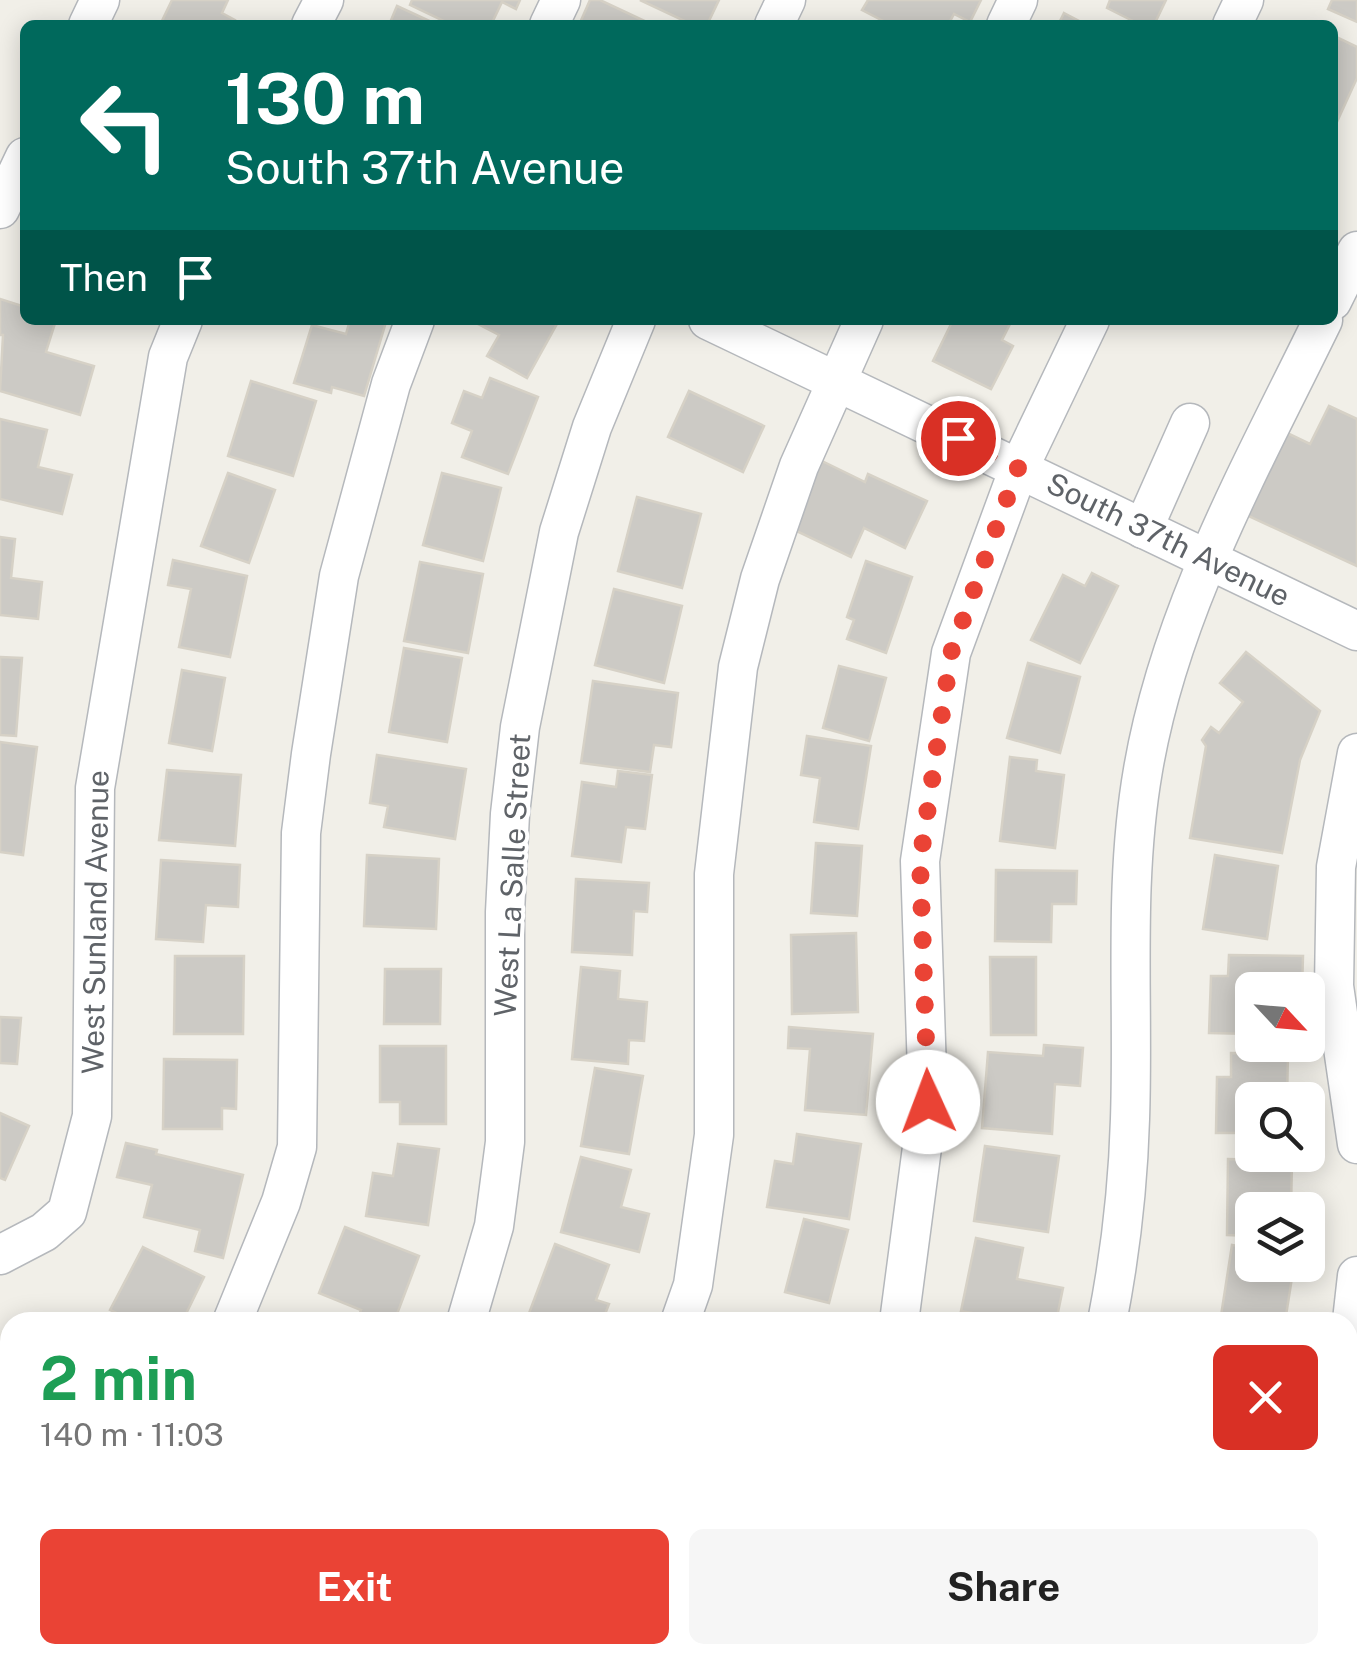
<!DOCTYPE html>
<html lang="en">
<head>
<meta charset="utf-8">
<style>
	body { margin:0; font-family:"Public Sans",sans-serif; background:#f6f6f6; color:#222; height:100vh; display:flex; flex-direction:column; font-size:38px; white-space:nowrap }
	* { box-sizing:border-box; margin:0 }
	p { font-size:32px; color:#767676 }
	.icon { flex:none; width:55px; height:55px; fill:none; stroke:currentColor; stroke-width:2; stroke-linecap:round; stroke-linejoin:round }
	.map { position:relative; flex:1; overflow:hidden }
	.sheet { position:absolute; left:0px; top:1312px; width:1358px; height:352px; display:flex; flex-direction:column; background:#fff; border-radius:30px 30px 0 0; box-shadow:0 5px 25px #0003 }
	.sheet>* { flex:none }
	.top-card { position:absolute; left:20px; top:20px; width:1318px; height:305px; border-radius:15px; box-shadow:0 5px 25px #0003; background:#00695c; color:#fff; overflow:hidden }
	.needle { width:65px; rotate:116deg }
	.tools { position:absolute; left:1235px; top:972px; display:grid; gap:20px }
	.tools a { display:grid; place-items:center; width:90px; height:90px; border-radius:15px; background:#fff; box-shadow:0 5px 25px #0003; font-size:50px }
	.pin { position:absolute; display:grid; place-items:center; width:85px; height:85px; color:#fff; margin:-42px; border:5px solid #fff; border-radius:50%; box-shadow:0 2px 10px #0007 }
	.me { position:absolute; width:110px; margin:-55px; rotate:358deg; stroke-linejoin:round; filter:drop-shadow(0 0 8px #0008) }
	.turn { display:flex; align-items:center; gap:35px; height:210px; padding:0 40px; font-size:45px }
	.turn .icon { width:130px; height:130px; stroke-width:2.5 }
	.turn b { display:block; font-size:70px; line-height:85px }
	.then { display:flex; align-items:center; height:95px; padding:0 40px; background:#0003; gap:20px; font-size:38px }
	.round { display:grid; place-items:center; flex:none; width:105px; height:105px; border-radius:15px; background:#f6f6f6 }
	.head { display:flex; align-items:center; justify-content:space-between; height:170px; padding:0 40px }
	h1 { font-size:60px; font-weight:700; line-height:75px; color:#1e9e55 }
	.button { display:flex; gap:20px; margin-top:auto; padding:20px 40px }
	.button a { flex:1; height:115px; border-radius:15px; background:#ea4335; color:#fff; font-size:40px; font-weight:700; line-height:115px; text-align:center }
	.button a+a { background:#f6f6f6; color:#222 }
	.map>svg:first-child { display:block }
	.green { fill:#c5e8c5 }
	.building { fill:#cccac5; stroke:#d6d1c6; stroke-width:2.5 }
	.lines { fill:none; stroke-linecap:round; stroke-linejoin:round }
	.minor-casing { stroke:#b5b8bc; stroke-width:41 }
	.minor { stroke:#fff; stroke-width:38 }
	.route { stroke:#ea4335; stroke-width:18; stroke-dasharray:0 32.4 }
	.labels { text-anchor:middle; stroke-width:8; stroke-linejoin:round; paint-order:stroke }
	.street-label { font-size:30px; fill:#5f6368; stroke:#fff }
</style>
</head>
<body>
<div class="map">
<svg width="1357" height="1663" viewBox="0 0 1357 1663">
	<rect width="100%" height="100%" fill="#f1efe8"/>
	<path class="green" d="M 1357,1465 L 1357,1663 L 1267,1663 L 1271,1655 L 1348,1655 L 1348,1491 Z"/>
	<g class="building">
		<path d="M 172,0 L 228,0 L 222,13 L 235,20 L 233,25 L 160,25 Z"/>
		<path d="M 412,0 L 520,0 L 516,9 L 502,2 L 491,25 L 452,25 L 410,5 Z"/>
		<path d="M 590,0 L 600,0 L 653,25 L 579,25 Z"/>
		<path d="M 640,0 L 719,0 L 707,25 L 693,25 Z"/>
		<path d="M 868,0 L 981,0 L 970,22 L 954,14 L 948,25 L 891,25 L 862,10 Z"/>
		<path d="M 1110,0 L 1166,0 L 1154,25 L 1141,25 L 1107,8 Z"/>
		<path d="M 1332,0 L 1357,0 L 1357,22 L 1328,9 Z"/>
		<path d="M 397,6 L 438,25 L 389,25 Z"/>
		<path d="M 1064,13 L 1087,25 L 1058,25 Z"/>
		<path d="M 1332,35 L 1357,47 L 1357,78 L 1336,124 L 1332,123 Z"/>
		<path d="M 0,299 L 25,307 L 25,320 L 56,320 L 46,352 L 94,366 L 80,415 L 0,391 L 3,335 L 0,335 Z"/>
		<path d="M 350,320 L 386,322 L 364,396 L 332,387 L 331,393 L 294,383 L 312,325 L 346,334 Z"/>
		<path d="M 554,320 L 558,322 L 527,378 L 487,356 L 499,335 L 472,321 Z"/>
		<path d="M 953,320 L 1012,320 L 1002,340 L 1013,346 L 991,389 L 933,361 Z"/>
		<path d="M 490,378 L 538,397 L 508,474 L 462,457 L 472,431 L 452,423 L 464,391 L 482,398 Z"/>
		<path d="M 251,381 L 316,401 L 293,476 L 228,456 Z"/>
		<path d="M 689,391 L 764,426 L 743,472 L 668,437 Z"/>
		<path d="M 1329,406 L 1357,419 L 1357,566 L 1244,514 L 1283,431 L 1310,444 Z"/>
		<path d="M 0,419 L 47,430 L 38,467 L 72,475 L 62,514 L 0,499 Z"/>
		<path d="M 822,461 L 865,482 L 868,474 L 927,501 L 905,548 L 864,528 L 851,557 L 790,528 Z"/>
		<path d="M 228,473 L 275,490 L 249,563 L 201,546 Z"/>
		<path d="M 442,473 L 501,488 L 483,561 L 423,545 Z"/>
		<path d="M 637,497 L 701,514 L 682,588 L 618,571 Z"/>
		<path d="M 0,537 L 15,539 L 11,578 L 42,582 L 38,619 L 0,615 Z"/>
		<path d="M 173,560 L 247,576 L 230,657 L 179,647 L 191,589 L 168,585 Z"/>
		<path d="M 866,561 L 912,577 L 886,653 L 847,639 L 854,620 L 847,617 Z"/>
		<path d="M 420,562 L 483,574 L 468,653 L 404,641 Z"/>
		<path d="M 1092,573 L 1118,586 L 1080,663 L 1031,640 L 1063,575 L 1085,586 Z"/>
		<path d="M 614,589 L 682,606 L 664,683 L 595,665 Z"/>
		<path d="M 404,648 L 462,658 L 447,742 L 389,732 Z"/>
		<path d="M 1246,652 L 1320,711 L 1300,760 L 1282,853 L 1190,838 L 1206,746 L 1202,740 L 1211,727 L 1219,733 L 1243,702 L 1220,683 Z"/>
		<path d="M 0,657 L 22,658 L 16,736 L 0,735 Z"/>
		<path d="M 1028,663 L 1080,677 L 1060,753 L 1007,738 Z"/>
		<path d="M 839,666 L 886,678 L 869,741 L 823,728 Z"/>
		<path d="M 182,670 L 225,678 L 212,751 L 169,743 Z"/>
		<path d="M 593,681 L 678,693 L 671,747 L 654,745 L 650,772 L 581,763 Z"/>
		<path d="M 807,736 L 871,746 L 858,829 L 814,822 L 820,778 L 801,775 Z"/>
		<path d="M 0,742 L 37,747 L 23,855 L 0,852 Z"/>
		<path d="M 377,755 L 466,769 L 455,839 L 384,827 L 388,806 L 370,803 Z"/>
		<path d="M 1010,757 L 1037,760 L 1036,771 L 1064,775 L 1055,848 L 1000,841 Z"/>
		<path d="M 167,770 L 241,775 L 235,846 L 159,840 Z"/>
		<path d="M 618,771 L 652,775 L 645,829 L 626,827 L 621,862 L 572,856 L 582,782 L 616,787 Z"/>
		<path d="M 816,843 L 862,846 L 857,916 L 811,913 Z"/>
		<path d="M 367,855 L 439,859 L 436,929 L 364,926 Z"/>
		<path d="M 1215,855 L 1278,866 L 1267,939 L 1203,929 Z"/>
		<path d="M 161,860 L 240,865 L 238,907 L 206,905 L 203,942 L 156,939 Z"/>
		<path d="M 996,870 L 1077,871 L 1076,904 L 1052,904 L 1051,942 L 995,941 Z"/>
		<path d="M 576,879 L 649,883 L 647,912 L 634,911 L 632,955 L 572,952 Z"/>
		<path d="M 856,933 L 858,1012 L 792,1014 L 791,935 Z"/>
		<path d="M 1229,955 L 1303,956 L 1302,990 L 1252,990 L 1252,1034 L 1209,1033 L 1211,976 L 1228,976 Z"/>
		<path d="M 175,956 L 244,956 L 243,1034 L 174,1034 Z"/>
		<path d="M 990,957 L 1036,957 L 1036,1035 L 991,1035 Z"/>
		<path d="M 581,967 L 620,971 L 618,999 L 647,1002 L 644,1041 L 629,1040 L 628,1064 L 572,1059 Z"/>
		<path d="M 385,969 L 441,969 L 440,1024 L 384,1024 Z"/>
		<path d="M 0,1017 L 21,1018 L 17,1064 L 0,1063 Z"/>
		<path d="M 789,1027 L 873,1034 L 866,1115 L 805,1110 L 810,1049 L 788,1048 Z"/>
		<path d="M 1044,1045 L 1083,1048 L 1080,1086 L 1055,1084 L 1052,1134 L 982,1128 L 988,1052 L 1043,1056 Z"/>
		<path d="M 380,1046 L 446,1046 L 446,1124 L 400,1124 L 400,1102 L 380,1102 Z"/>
		<path d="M 1231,1053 L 1288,1054 L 1287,1100 L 1252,1100 L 1252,1133 L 1216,1133 L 1217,1077 L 1231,1077 Z"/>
		<path d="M 164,1059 L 237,1060 L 236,1109 L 222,1108 L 222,1129 L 163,1129 Z"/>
		<path d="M 595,1068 L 643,1076 L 629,1154 L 581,1146 Z"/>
		<path d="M 0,1113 L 29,1126 L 5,1180 L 0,1178 Z"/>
		<path d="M 797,1134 L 861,1144 L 849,1219 L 767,1207 L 775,1161 L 793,1164 Z"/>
		<path d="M 126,1143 L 157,1150 L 156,1154 L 243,1175 L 223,1258 L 195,1251 L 200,1230 L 144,1217 L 152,1185 L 117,1177 Z"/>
		<path d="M 398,1144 L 439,1149 L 428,1225 L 366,1216 L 373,1173 L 393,1176 Z"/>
		<path d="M 985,1146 L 1059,1156 L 1048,1232 L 974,1221 Z"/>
		<path d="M 581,1157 L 631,1170 L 621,1207 L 649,1214 L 639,1252 L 561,1232 Z"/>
		<path d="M 1228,1159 L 1292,1161 L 1291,1210 L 1252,1210 L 1252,1236 L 1227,1235 Z"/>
		<path d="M 804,1219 L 848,1230 L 829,1303 L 785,1292 Z"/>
		<path d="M 345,1227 L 419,1256 L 394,1322 L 357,1321 L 361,1310 L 319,1293 Z"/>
		<path d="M 976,1238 L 1023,1248 L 1017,1279 L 1063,1288 L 1056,1322 L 1020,1322 L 961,1311 Z"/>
		<path d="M 555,1244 L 609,1265 L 596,1300 L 609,1304 L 602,1322 L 545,1322 L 528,1316 Z"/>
		<path d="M 1232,1245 L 1252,1248 L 1252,1265 L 1294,1265 L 1285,1322 L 1220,1322 Z"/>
		<path d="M 143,1247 L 204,1277 L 182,1322 L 168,1315 L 164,1322 L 135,1322 L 110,1310 Z"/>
		<path d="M 0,1343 L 10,1379 L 0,1382 Z"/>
		<path d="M 10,1555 L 10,1622 L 0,1617 L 0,1576 Z"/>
		<path d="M 1357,1597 L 1357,1626 L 1348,1612 L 1348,1603 Z"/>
		<path d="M 78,1655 L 151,1655 L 148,1663 L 95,1663 Z"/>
		<path d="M 170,1655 L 260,1655 L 251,1663 L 165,1663 L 163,1661 Z"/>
		<path d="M 388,1655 L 430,1655 L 426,1663 L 404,1663 Z"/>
		<path d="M 642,1655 L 692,1655 L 688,1663 L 657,1663 Z"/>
		<path d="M 838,1655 L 902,1655 L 908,1658 L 905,1663 L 837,1663 Z"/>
		<path d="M 1084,1655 L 1155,1655 L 1151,1663 L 1080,1663 Z"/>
	</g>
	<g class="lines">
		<g class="minor-casing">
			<g id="minor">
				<path d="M 88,25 L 100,0"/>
				<path d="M 311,25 L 324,0"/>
				<path d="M 549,25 L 561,0"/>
				<path d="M 774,25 L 786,0"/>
				<path d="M 1006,25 L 1018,0"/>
				<path d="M 1232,25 L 1244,0"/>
				<path d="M 0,209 L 25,157"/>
				<path d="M 1332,301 L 1357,251"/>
				<path d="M 708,320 L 1357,631"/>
				<path d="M 1143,529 L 1190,423"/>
				<path d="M 1357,753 L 1336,867 L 1334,986 L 1357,1144"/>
				<path d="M 0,1255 L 44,1232 L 67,1212 L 92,1116 L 95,788 L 168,357 L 183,320"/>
				<path d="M 232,1322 L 281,1202 L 297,1147 L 301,833 L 311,754 L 339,576 L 391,384 L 415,320"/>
				<path d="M 466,1322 L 494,1226 L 505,1142 L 505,912 L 510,814 L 520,727 L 559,532 L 592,427 L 636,320"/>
				<path d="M 680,1322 L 693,1285 L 714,1135 L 714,874 L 738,667 L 760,579 L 799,466 L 864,320"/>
				<path d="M 899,1322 L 928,1102 L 920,861 L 951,653 L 1019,468 L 1090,320"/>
				<path d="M 1107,1322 C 1120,1256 1128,1187 1130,1119 C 1134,1003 1123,885 1143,770 C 1170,610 1253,464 1323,320"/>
				<path d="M 1348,1356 L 1357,1276"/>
				<path d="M 0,1468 L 10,1472"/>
				<path d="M 303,1663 L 307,1655"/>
				<path d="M 534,1663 L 538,1655"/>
				<path d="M 762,1663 L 766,1655"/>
				<path d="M 992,1663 L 995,1655"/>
				<path d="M 1228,1663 L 1232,1655"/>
			</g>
		</g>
		<use href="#minor" class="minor"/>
	</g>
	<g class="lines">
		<path class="route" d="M 928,1102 L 920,861 L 951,653 L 1018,468 L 958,438"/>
	</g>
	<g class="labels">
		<g class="street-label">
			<text transform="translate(1168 540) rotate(26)" y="10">South 37th Avenue</text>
			<text transform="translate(513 875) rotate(-87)" y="10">West La Salle Street</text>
			<text transform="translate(96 922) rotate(-89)" y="10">West Sunland Avenue</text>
		</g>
	</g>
</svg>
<div class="tools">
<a><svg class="needle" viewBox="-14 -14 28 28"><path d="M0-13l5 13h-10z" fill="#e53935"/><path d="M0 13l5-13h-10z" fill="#767676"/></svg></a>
<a><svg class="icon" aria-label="search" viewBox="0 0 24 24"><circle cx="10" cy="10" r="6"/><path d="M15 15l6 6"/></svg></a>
<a><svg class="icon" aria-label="layers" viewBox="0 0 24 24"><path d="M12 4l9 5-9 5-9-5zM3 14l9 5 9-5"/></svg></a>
</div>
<div class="pin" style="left:958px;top:438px;background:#d93025"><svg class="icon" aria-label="arrive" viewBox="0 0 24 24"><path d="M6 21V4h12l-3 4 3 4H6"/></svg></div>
<svg class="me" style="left:928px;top:1102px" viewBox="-20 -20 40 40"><circle r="19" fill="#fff"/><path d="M0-13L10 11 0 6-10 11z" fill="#ea4335"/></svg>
<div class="top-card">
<div class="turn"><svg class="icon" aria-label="left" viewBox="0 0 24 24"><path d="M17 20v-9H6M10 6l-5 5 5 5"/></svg><div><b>130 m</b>South 37th Avenue</div></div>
<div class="then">Then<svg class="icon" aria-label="arrive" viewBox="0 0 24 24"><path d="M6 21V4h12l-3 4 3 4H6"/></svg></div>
</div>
<section class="sheet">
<div class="head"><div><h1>2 min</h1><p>140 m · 11:03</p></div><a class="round" style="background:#d93025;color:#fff"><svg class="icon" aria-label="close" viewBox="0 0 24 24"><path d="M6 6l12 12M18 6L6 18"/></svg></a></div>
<div class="button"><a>Exit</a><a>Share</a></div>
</section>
</div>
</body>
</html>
